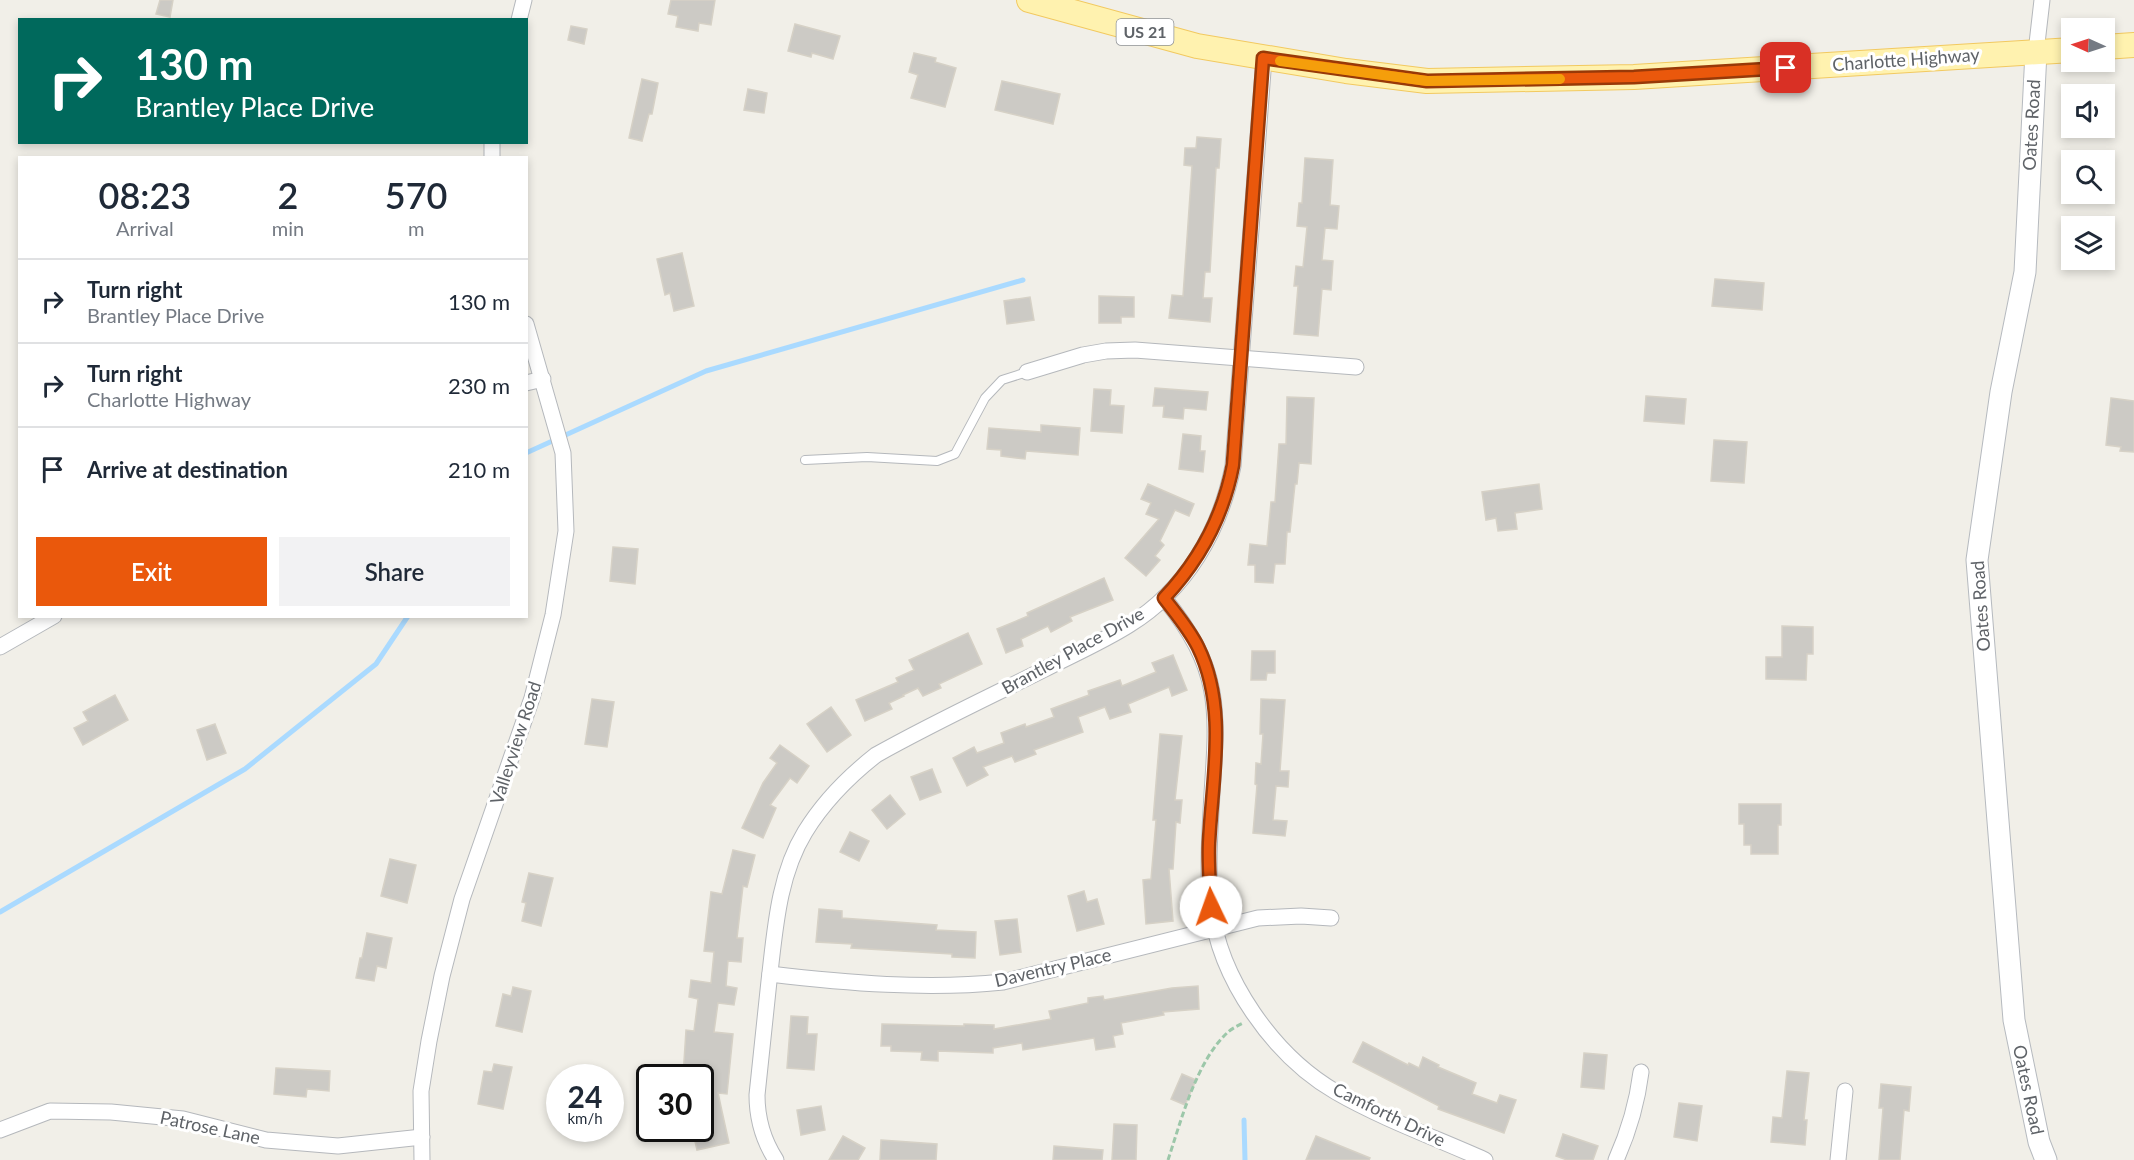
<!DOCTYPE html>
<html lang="en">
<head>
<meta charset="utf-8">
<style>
	body { margin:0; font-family:Lato,sans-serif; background:#f2f2f3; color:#1f2937; height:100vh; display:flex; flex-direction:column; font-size:22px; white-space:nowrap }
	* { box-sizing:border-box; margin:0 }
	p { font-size:20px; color:#747a83 }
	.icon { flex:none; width:33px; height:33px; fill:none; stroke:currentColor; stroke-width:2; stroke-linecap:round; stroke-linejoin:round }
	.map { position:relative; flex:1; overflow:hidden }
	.panel { position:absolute; left:18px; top:156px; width:510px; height:462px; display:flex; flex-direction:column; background:#fff; border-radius:0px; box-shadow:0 3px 9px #0003 }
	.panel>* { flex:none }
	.banner { position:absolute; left:18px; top:18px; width:510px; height:126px; border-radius:0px; box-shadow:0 3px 9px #0003; background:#00695c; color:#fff; overflow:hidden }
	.needle { width:39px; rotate:273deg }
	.buttons { position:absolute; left:2061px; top:18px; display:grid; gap:12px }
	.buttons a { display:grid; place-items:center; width:54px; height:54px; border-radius:0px; background:#fff; box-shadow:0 3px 9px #0003; font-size:30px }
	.speed { position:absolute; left:546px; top:1064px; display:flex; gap:12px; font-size:30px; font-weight:700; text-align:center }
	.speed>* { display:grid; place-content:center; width:78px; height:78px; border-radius:50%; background:#fff; box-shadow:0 3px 9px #0003; line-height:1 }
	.speed small { font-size:15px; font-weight:400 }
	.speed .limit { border:3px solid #111; border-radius:9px; background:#fff; color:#111 }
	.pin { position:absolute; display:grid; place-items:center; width:51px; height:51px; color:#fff; margin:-26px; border-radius:12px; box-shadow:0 3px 9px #0006 }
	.me { position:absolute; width:66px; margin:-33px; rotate:357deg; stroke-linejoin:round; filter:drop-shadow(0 0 4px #0008) }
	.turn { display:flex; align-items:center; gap:21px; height:126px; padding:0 18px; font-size:27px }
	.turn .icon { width:78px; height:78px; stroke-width:2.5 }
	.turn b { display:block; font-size:42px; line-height:51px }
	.eta { display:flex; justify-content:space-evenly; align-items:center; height:102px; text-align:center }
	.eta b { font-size:36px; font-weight:600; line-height:42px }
	.button { display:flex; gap:12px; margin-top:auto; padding:12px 18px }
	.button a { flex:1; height:69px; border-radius:0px; background:#ea580c; color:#fff; font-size:24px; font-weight:600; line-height:69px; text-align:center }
	.button a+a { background:#f2f2f3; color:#1f2937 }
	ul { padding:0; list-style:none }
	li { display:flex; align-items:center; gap:18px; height:84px; padding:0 18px; border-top:2px solid #e0e1e3 }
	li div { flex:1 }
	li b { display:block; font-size:22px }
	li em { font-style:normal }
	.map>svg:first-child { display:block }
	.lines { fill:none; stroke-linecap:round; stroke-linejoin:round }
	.stream { stroke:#aadaff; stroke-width:5 }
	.building { fill:#cccac5; stroke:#d6d1c6; stroke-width:1.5 }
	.lane-casing { stroke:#b5b8bc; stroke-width:10 }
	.street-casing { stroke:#b5b8bc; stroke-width:17 }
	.secondary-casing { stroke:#b6babf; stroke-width:23 }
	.primary-casing { stroke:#f2c960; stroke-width:26 }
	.path { stroke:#9cc7a9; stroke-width:3; stroke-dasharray:6 3; stroke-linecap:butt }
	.lane { stroke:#fff; stroke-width:8 }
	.street { stroke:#fff; stroke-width:15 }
	.secondary { stroke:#fff; stroke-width:21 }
	.primary { stroke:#fff2af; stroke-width:24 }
	.route-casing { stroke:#983908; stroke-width:15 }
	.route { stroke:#ea580c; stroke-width:10 }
	.slow { stroke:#f59e0b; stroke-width:10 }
	.labels { text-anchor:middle; stroke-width:6; stroke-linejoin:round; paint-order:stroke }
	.shield { fill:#fff; stroke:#8f9295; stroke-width:1.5 }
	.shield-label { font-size:16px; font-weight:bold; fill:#5f6368 }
	.street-label { font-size:18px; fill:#5f6368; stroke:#fff }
</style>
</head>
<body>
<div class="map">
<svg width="2134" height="1160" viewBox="0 0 2134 1160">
	<rect width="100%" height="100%" fill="#f1efe8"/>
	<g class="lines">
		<g class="stream">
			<path d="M 526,453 L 706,371 L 1023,280"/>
			<path d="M 0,912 L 245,769 L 376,664 L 408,616"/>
			<path d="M 1244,1120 L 1245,1160"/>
		</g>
	</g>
	<g class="building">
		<path d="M 160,0 L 173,0 L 170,17 L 156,14 Z"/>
		<path d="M 671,0 L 715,0 L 711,25 L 699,23 L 698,31 L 676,27 L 678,16 L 668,14 Z"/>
		<path d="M 795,24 L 840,36 L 833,59 L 812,53 L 811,57 L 788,51 Z"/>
		<path d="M 571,26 L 587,29 L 584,44 L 568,40 Z"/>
		<path d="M 914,53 L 936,58 L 935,62 L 956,68 L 945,107 L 911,98 L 918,75 L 909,72 Z"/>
		<path d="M 642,79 L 658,83 L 652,114 L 649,114 L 642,141 L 629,138 Z"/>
		<path d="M 1002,81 L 1060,94 L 1053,124 L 995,110 Z"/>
		<path d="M 748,89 L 767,93 L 764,113 L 744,110 Z"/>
		<path d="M 1197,137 L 1221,139 L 1219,168 L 1216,168 L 1210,272 L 1205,272 L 1203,298 L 1212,298 L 1210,322 L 1169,318 L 1172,295 L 1183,296 L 1192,166 L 1184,165 L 1185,148 L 1196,148 Z"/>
		<path d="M 1305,158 L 1333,160 L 1330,205 L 1339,206 L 1337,229 L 1325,228 L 1322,260 L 1333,261 L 1331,290 L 1322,289 L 1318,336 L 1294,334 L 1298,286 L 1294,286 L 1296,266 L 1303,267 L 1307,227 L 1297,226 L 1299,203 L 1302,203 Z"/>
		<path d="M 682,253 L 694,306 L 674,311 L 670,293 L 665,295 L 657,259 Z"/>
		<path d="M 1715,279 L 1764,283 L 1762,310 L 1712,306 Z"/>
		<path d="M 1099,296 L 1134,297 L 1134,317 L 1121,317 L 1121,323 L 1099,323 Z"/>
		<path d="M 1030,297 L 1034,320 L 1007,324 L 1004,301 Z"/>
		<path d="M 1155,388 L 1208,392 L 1206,410 L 1184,408 L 1183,419 L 1163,417 L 1164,406 L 1153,406 Z"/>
		<path d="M 1094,389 L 1111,390 L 1110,405 L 1124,406 L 1122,433 L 1091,431 Z"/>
		<path d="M 1646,396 L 1686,399 L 1684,424 L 1644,421 Z"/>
		<path d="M 1287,397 L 1314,398 L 1311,464 L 1299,463 L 1297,484 L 1295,484 L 1290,532 L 1287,532 L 1285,564 L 1275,564 L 1273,583 L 1255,582 L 1255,565 L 1248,565 L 1250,544 L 1267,546 L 1271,502 L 1275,502 L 1279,444 L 1286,444 Z"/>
		<path d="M 2111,398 L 2134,401 L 2134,452 L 2120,451 L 2121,447 L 2106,445 Z"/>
		<path d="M 1041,425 L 1080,428 L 1078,455 L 1026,451 L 1025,459 L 1001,456 L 1001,450 L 987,449 L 989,428 L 1041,432 Z"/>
		<path d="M 1183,434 L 1201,436 L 1200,451 L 1205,451 L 1203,472 L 1179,469 Z"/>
		<path d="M 1714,440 L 1747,442 L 1744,483 L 1711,481 Z"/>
		<path d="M 1148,484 L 1194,504 L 1189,516 L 1175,510 L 1160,541 L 1164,545 L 1155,556 L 1160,560 L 1146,576 L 1125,558 L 1159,519 L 1146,514 L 1151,503 L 1141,499 Z"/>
		<path d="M 1539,484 L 1542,509 L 1515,513 L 1517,529 L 1498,531 L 1496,518 L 1486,520 L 1482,492 Z"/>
		<path d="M 613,547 L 638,549 L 635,584 L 610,581 Z"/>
		<path d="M 1104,578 L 1113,600 L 1070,617 L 1072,621 L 1051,632 L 1048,626 L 1021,639 L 1023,646 L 1006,653 L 997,629 L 1028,616 L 1027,613 Z"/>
		<path d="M 1782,626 L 1813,627 L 1813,654 L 1807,654 L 1806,680 L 1766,679 L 1766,657 L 1782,657 Z"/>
		<path d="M 968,633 L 982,664 L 939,684 L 941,688 L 923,696 L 918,688 L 903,695 L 904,696 L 889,703 L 892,709 L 865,721 L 856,700 L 898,682 L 896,678 L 914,670 L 909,660 Z"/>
		<path d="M 1252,651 L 1275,651 L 1275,673 L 1267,673 L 1266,680 L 1251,680 Z"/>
		<path d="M 1173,655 L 1187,690 L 1172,696 L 1169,687 L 1128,704 L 1131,712 L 1110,719 L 1105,707 L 1078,717 L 1083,732 L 1034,750 L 1036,754 L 1015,762 L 1012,756 L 983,767 L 988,775 L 967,786 L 953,758 L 974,747 L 977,753 L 1004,743 L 1001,733 L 1025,724 L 1026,727 L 1054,717 L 1051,709 L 1089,695 L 1088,691 L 1120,680 L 1122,686 L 1156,672 L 1152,663 Z"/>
		<path d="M 115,695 L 128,720 L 83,745 L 74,728 L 88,721 L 83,712 Z"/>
		<path d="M 592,699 L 614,702 L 607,747 L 585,744 Z"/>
		<path d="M 1261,699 L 1285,700 L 1280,771 L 1289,771 L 1288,787 L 1276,786 L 1273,820 L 1287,821 L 1285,836 L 1253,833 L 1257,785 L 1255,784 L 1256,763 L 1261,764 L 1263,734 L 1260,734 Z"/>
		<path d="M 831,707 L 851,735 L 827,752 L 807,724 Z"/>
		<path d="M 215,724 L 226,753 L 207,760 L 197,730 Z"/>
		<path d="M 1160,734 L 1182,736 L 1175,800 L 1182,800 L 1180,823 L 1176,822 L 1173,869 L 1169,869 L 1173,921 L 1146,924 L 1143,880 L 1151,879 L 1156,820 L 1153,820 Z"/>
		<path d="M 780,745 L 809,766 L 797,783 L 790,778 L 770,805 L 776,808 L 763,838 L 742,828 L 763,783 L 777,763 L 770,758 Z"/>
		<path d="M 932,769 L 941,792 L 920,800 L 911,777 Z"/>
		<path d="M 890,795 L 905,814 L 887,829 L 872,810 Z"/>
		<path d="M 1739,804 L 1781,804 L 1781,825 L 1778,825 L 1778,854 L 1751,854 L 1751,845 L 1744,845 L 1744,824 L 1739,824 Z"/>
		<path d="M 850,832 L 869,841 L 859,861 L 840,852 Z"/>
		<path d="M 733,850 L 755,855 L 747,887 L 743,886 L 737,938 L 743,938 L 741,962 L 728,961 L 726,986 L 737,988 L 734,1005 L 718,1003 L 714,1032 L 733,1034 L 727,1094 L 718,1093 L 729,1143 L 697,1150 L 692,1128 L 700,1128 L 700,1077 L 683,1077 L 686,1030 L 694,1031 L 698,999 L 689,997 L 691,980 L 711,983 L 714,952 L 704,951 L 711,892 L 722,894 Z"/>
		<path d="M 390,859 L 416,865 L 407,903 L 381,896 Z"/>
		<path d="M 529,873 L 553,878 L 541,926 L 522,921 L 526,903 L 522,902 Z"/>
		<path d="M 1084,891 L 1087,902 L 1097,899 L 1104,924 L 1077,931 L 1068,896 Z"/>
		<path d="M 819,909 L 842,911 L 842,918 L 937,925 L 936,930 L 976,932 L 975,958 L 952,957 L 952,954 L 851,948 L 852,944 L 816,942 Z"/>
		<path d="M 1017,919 L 1021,952 L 1000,955 L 995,921 Z"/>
		<path d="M 367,933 L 392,938 L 386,968 L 377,966 L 374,981 L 356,978 L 360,958 L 362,958 Z"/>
		<path d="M 1198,986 L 1199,1009 L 1163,1012 L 1164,1015 L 1121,1023 L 1123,1034 L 1113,1036 L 1115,1047 L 1096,1050 L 1094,1038 L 1023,1050 L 1022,1043 L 993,1048 L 993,1053 L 938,1051 L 938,1061 L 921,1060 L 922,1052 L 891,1051 L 891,1046 L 881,1046 L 882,1024 L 964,1026 L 964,1024 L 994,1025 L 994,1029 L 1051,1019 L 1049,1011 L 1088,1003 L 1088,998 L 1103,996 L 1104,1000 L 1172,988 Z"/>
		<path d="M 513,987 L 531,991 L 522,1032 L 496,1026 L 503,994 L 511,996 Z"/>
		<path d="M 791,1016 L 808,1017 L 807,1034 L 817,1034 L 814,1070 L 787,1068 Z"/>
		<path d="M 1363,1042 L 1408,1065 L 1409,1063 L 1419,1068 L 1423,1057 L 1439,1065 L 1438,1067 L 1476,1083 L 1472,1094 L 1497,1103 L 1500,1095 L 1516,1100 L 1504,1133 L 1438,1109 L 1439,1106 L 1353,1062 Z"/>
		<path d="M 1584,1053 L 1607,1055 L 1604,1089 L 1581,1087 Z"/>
		<path d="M 494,1064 L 512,1067 L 503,1109 L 478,1104 L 484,1071 L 492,1072 Z"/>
		<path d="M 276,1068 L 330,1071 L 329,1091 L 307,1089 L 306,1097 L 274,1094 Z"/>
		<path d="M 1787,1071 L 1809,1073 L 1804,1120 L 1807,1120 L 1805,1145 L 1771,1142 L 1773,1117 L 1782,1118 Z"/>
		<path d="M 1182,1074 L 1196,1080 L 1185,1105 L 1171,1099 Z"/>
		<path d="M 1881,1084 L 1911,1087 L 1909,1111 L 1904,1110 L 1900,1160 L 1879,1160 L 1883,1108 L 1879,1108 Z"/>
		<path d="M 1679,1103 L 1702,1106 L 1697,1141 L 1674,1137 Z"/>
		<path d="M 821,1106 L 825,1130 L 801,1135 L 797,1110 Z"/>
		<path d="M 1114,1124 L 1137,1125 L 1136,1160 L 1112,1160 Z"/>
		<path d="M 1563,1134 L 1598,1146 L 1593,1160 L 1567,1160 L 1556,1156 Z"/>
		<path d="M 843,1136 L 865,1148 L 858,1160 L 829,1160 Z"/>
		<path d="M 1316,1136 L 1370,1158 L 1369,1160 L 1306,1160 Z"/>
		<path d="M 881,1140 L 937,1144 L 936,1160 L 880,1160 Z"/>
		<path d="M 1054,1146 L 1103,1150 L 1102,1160 L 1053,1160 Z"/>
	</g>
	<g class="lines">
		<g class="lane-casing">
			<path id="lane" d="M 805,460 L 867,457 L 937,461 L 955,454 L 985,398 L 1002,380 L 1027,372"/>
		</g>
		<g class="street-casing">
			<g id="street">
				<path d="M 519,20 L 524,0"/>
				<path d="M 2036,52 L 2042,0"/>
				<path d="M 492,158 L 492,142"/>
				<path d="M 1027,372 L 1083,355 L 1106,351 L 1135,350 L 1356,367"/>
				<path d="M 526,383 L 543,379"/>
				<path d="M 1164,598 C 1221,668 1218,708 1212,793 C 1210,831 1207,868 1211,906 C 1219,979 1274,1056 1336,1092 C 1383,1119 1436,1138 1485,1160"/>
				<path d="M 0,647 L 54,616"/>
				<path d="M 770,974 C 846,983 927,990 1003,982 L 1258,918 L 1301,916 L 1331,918"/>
				<path d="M 0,1130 L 50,1111 L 111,1112 L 183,1119 L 266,1140 L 338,1146 L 422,1137"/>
				<path d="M 422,1160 L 421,1091 L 429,1041 L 442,976 L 462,899 L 532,698 L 553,615 L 566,531 L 563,453 L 526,324"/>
				<path d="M 776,1160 C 763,1140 757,1118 757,1095 C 761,1057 765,1019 769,981 C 775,931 778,876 805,832 C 824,801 848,777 876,755 C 931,724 987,698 1043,670 C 1072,655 1102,642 1129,625 C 1186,590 1220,531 1233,466 L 1264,58"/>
				<path d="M 1616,1160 C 1629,1131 1637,1104 1641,1072"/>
				<path d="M 1838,1160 L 1845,1091"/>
			</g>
		</g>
		<g class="secondary-casing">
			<path id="secondary" d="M 2036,52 L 2025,272 L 2001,392 L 1977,560 L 2014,1020 L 2039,1142 L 2046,1160"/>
		</g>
		<g class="primary-casing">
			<g id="primary">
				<path d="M 1029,0 L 1197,46 L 1346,71 L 1427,81 L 1634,77 L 2072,50"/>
				<path d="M 2104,47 L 2134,45"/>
			</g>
		</g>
		<path class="path" d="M 1168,1160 C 1181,1121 1196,1062 1227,1033 C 1231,1029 1237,1026 1243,1023"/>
		<use href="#lane" class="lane"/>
		<use href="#street" class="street"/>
		<use href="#secondary" class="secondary"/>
		<use href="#primary" class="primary"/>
	</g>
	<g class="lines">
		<g class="route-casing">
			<path id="route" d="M 1211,907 C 1210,886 1208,864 1209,843 C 1212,778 1228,708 1198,647 C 1189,629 1176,614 1164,598 C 1200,560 1223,517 1233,465 L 1263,58 L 1427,81 L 1634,77 L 1786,68"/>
		</g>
		<use href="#route" class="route"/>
		<path class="slow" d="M 1280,61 L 1427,81 L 1560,79"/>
	</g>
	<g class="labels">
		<rect class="shield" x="1116.5" y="19" width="57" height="26" rx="4.5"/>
		<g class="shield-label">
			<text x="1145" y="38">US 21</text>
		</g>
		<g class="street-label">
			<text transform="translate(1906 60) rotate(-4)" y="6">Charlotte Highway</text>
			<text transform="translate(2032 125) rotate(-87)" y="6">Oates Road</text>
			<text transform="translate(1981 606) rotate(-94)" y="6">Oates Road</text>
			<text transform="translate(1073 651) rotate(-29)" y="6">Brantley Place Drive</text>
			<text transform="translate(516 743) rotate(-72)" y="6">Valleyview Road</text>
			<text transform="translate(1053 968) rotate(-13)" y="6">Daventry Place</text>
			<text transform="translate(2028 1090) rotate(78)" y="6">Oates Road</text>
			<text transform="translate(1389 1115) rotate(26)" y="6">Camforth Drive</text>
			<text transform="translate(210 1128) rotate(12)" y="6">Patrose Lane</text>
		</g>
	</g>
</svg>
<div class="buttons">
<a><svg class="needle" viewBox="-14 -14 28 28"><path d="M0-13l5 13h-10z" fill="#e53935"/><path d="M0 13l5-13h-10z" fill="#747a83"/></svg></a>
<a><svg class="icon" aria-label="sound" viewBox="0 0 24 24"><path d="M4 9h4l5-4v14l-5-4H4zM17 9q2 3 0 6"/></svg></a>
<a><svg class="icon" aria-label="search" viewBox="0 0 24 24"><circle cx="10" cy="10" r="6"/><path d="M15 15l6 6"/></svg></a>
<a><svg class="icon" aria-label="layers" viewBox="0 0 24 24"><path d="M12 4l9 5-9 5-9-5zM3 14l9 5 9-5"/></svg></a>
</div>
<div class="speed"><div>24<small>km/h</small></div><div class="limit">30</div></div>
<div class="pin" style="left:1786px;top:68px;background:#d93025"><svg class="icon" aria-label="arrive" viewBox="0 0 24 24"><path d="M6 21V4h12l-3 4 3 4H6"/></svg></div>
<svg class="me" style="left:1211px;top:907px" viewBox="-20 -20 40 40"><circle r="19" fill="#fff"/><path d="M0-13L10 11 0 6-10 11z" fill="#ea580c"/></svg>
<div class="banner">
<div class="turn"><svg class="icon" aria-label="right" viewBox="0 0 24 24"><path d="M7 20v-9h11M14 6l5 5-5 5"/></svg><div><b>130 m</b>Brantley Place Drive</div></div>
</div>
<section class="panel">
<div class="eta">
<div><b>08:23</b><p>Arrival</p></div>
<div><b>2</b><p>min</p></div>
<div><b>570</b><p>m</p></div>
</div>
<ul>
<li><svg class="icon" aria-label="right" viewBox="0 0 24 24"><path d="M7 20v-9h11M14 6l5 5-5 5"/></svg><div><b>Turn right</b><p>Brantley Place Drive</p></div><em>130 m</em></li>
<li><svg class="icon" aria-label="right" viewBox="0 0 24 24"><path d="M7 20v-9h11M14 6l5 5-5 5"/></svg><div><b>Turn right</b><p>Charlotte Highway</p></div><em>230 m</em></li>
<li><svg class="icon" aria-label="arrive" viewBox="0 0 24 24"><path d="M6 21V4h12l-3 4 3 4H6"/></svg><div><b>Arrive at destination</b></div><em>210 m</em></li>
</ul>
<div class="button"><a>Exit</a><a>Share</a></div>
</section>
</div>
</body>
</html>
